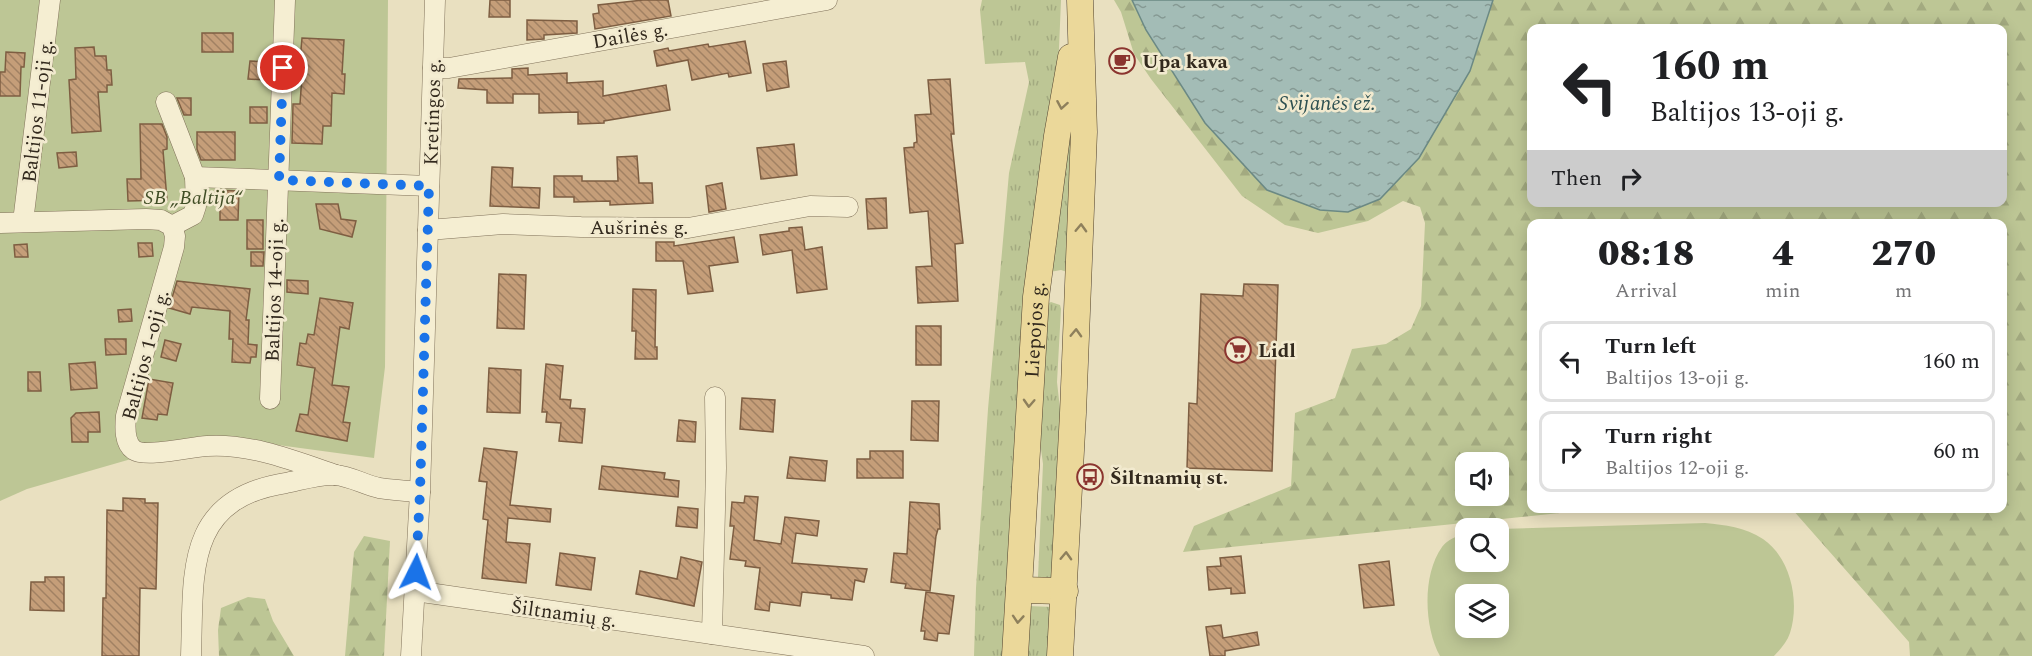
<!DOCTYPE html>
<html lang="en">
<head>
<meta charset="utf-8">
<style>
	body { margin:0; font-family:Spectral,serif; background:#f6f6f6; color:#202124; height:100vh; display:flex; flex-direction:column; font-size:22px; white-space:nowrap }
	* { box-sizing:border-box; margin:0 }
	p { font-size:20px; color:#757577 }
	.icon { flex:none; width:33px; height:33px; fill:none; stroke:currentColor; stroke-width:2; stroke-linecap:round; stroke-linejoin:round }
	.map { position:relative; flex:1; overflow:hidden }
	.drawer { position:absolute; left:1527px; top:219px; width:480px; height:294px; display:flex; flex-direction:column; background:#fff; border-radius:12px; box-shadow:0 3px 15px #0003 }
	.drawer>* { flex:none }
	.banner { position:absolute; left:1527px; top:24px; width:480px; height:183px; border-radius:12px; box-shadow:0 3px 15px #0003; background:#fff; color:#202124; overflow:hidden }
	.buttons { position:absolute; left:1455px; top:452px; display:grid; gap:12px }
	.buttons a { display:grid; place-items:center; width:54px; height:54px; border-radius:12px; background:#fff; box-shadow:0 3px 15px #0003; font-size:30px }
	.pin { position:absolute; display:grid; place-items:center; width:51px; height:51px; color:#fff; margin:-26px; border:3px solid #fff; border-radius:50%; box-shadow:0 2px 6px #0007 }
	.me { position:absolute; width:66px; margin:-33px; rotate:3deg; stroke-linejoin:round; filter:drop-shadow(0 0 4px #0008) }
	.turn { display:flex; align-items:center; gap:21px; height:126px; padding:0 24px; font-size:27px }
	.turn .icon { width:78px; height:78px; stroke-width:2.5 }
	.turn b { display:block; font-size:42px; line-height:51px }
	.then { display:flex; align-items:center; height:57px; padding:0 24px; background:#0003; gap:12px; font-size:22px }
	.eta { display:flex; justify-content:space-evenly; align-items:center; height:102px; text-align:center }
	.eta b { font-size:36px; font-weight:800; line-height:42px }
	ul { padding:0; list-style:none }
	li { display:flex; align-items:center; gap:18px; height:81px; margin:0 12px 9px; padding:0 12px; border:3px solid #e0e0e0; border-radius:12px }
	li div { flex:1 }
	li b { display:block; font-size:22px }
	li em { font-style:normal }
	.map>svg:first-child { display:block }
	.grass { fill:url(#grass-tufts) }
	.forest { fill:url(#forest-firs); fill-rule:evenodd }
	.green { fill:#bdc695; fill-rule:evenodd }
	.water { fill:url(#water-ripples); stroke:#6b8984; stroke-width:1.5 }
	.building { fill:url(#building-back-hatch); stroke:#7e5e42; stroke-width:1.5 }
	.lines { fill:none; stroke-linecap:round; stroke-linejoin:round }
	.minor-casing { stroke:#81725a; stroke-width:21 }
	.major-casing { stroke:#4f402e; stroke-width:27 }
	.minor { stroke:#f5eed2; stroke-width:20 }
	.major { stroke:#ebd89a; stroke-width:26 }
	.oneway { stroke:#8e805c }
	.route { stroke:#1a73e8; stroke-width:10; stroke-dasharray:0 18 }
	.labels { text-anchor:middle; stroke-width:5; stroke-linejoin:round; paint-order:stroke }
	.street-label { font-size:20px; fill:#32291d; stroke:#f2eacf }
	.poi-label { font-size:20px; font-weight:bold; fill:#32291d; stroke:#f2eacf; text-anchor:start }
	.park-label { font-size:20px; font-style:italic; fill:#404d25; stroke:#f2eacf }
	.water-label { font-size:21px; font-style:italic; fill:#2d5051; stroke:#f2eacf }
</style>
</head>
<body>
<div class="map">
<svg width="2032" height="656" viewBox="0 0 2032 656">
	<defs>
		<pattern id="grass-tufts" width="24" height="20" patternUnits="userSpaceOnUse" patternTransform="scale(1.5)"><rect width="24" height="20" fill="#bdc695"/><path d="M3 7l-1-3M5 7V3M7 7l1-3M15 17l-1-3M17 17v-4M19 17l1-3" fill="none" stroke="#a3aa80"/></pattern>
		<pattern id="forest-firs" width="22" height="20" patternUnits="userSpaceOnUse" patternTransform="scale(1.5)"><rect width="22" height="20" fill="#bdc695"/><path d="M5 1l3.5 6h-7zM16 11l3.5 6h-7z" fill="#a3aa80"/></pattern>
		<pattern id="water-ripples" width="26" height="14" patternUnits="userSpaceOnUse" patternTransform="scale(1.5)"><rect width="26" height="14" fill="#a3bcb6"/><path d="M2 4q2-2 4 0t4 0M15 11q2-2 4 0t4 0" fill="none" stroke="#859993"/></pattern>
		<pattern id="building-back-hatch" width="6" height="6" patternUnits="userSpaceOnUse" patternTransform="scale(1.5)"><rect width="6" height="6" fill="#c59e79"/><path d="M-1 5l2 2M0 0l6 6M5-1l2 2" fill="none" stroke="#a18163"/></pattern>
	</defs>
	<rect width="100%" height="100%" fill="#e9e0c0"/>
	<g class="grass">
		<path d="M 982,0 L 1061,0 L 1059,49 L 1005,656 L 974,656 L 976,588 L 988,409 L 1009,173 L 1029,82 L 1025,62 L 985,64 L 980,10 Z"/>
		<path d="M 1073,112 L 1067,272 L 1061,270 L 1050,272 Z"/>
		<path d="M 1051,302 L 1060,305 L 1061,309 L 1057,382 L 1061,418 L 1052,579 L 1041,580 L 1038,577 L 1043,464 L 1040,442 L 1047,304 Z"/>
		<path d="M 1028,606 L 1053,607 L 1050,656 L 1025,656 Z"/>
	</g>
	<g class="forest">
		<path d="M 1114,0 L 1132,0 L 1146,30 L 1205,123 L 1470,71 L 1493,0 L 2032,0 L 2032,656 L 1910,656 L 1909,642 L 1792,509 L 2002,508 L 2002,224 L 1532,224 L 1532,508 L 1598,509 L 1183,552 L 1194,526 L 1291,486 L 1295,413 L 1335,398 L 1352,349 L 1386,344 L 1411,329 L 1421,306 L 1425,223 L 1420,207 L 1403,201 L 1368,221 L 1318,233 L 1285,225 L 1242,196 L 1151,79 L 1134,54 L 1121,12 ZM 1532,28 L 2002,28 L 2002,202 L 1532,202 ZM 1466,462 L 1498,462 L 1498,495 L 1466,495 Z"/>
		<path d="M 364,536 L 390,541 L 384,656 L 345,656 L 354,552 Z"/>
		<path d="M 248,597 L 265,599 L 273,621 L 294,656 L 219,656 L 218,630 L 221,608 Z"/>
	</g>
	<g class="green">
		<path d="M 0,0 L 388,0 L 385,367 L 374,458 L 211,436 L 27,489 L 0,501 Z"/>
		<path d="M 1705,523 C 1725,525 1745,527 1763,539 C 1791,558 1800,602 1790,633 C 1787,642 1780,650 1774,656 L 1440,656 C 1424,627 1422,575 1442,547 C 1447,540 1457,536 1465,533 L 1466,561 L 1498,561 L 1499,529 ZM 1466,594 L 1498,594 L 1498,627 L 1466,627 Z"/>
	</g>
	<path class="water" d="M 1132,0 L 1493,0 L 1470,71 L 1419,158 L 1380,199 L 1348,212 L 1320,210 L 1267,190 L 1205,123 L 1146,30 Z"/>
	<g class="building">
		<path d="M 490,0 L 510,0 L 510,17 L 489,17 Z"/>
		<path d="M 643,0 L 668,0 L 671,16 L 595,29 L 593,14 L 599,13 L 598,5 Z"/>
		<path d="M 527,20 L 577,21 L 577,33 L 544,35 L 544,39 L 527,40 Z"/>
		<rect x="202" y="33" width="31" height="19"/>
		<path d="M 302,38 L 344,40 L 342,74 L 345,74 L 344,94 L 332,93 L 331,126 L 323,126 L 322,144 L 292,143 L 293,104 L 300,104 L 303,61 L 300,61 Z"/>
		<path d="M 745,41 L 751,73 L 729,77 L 728,73 L 692,80 L 688,60 L 657,66 L 654,51 L 668,48 L 669,51 L 708,44 L 709,47 Z"/>
		<path d="M 94,47 L 95,56 L 106,56 L 107,70 L 111,70 L 112,85 L 107,85 L 107,92 L 98,92 L 101,131 L 72,133 L 69,80 L 76,79 L 75,48 Z"/>
		<path d="M 1119,49 L 1133,64 L 1125,73 L 1110,58 Z"/>
		<path d="M 6,52 L 25,53 L 24,67 L 21,67 L 20,96 L 0,96 L 0,72 L 5,72 Z"/>
		<path d="M 250,61 L 266,62 L 265,80 L 248,79 Z"/>
		<path d="M 786,61 L 789,87 L 767,91 L 763,64 Z"/>
		<path d="M 528,68 L 528,75 L 567,73 L 567,83 L 603,81 L 603,96 L 666,85 L 670,110 L 604,121 L 604,123 L 578,124 L 578,112 L 539,113 L 539,94 L 513,94 L 513,103 L 487,103 L 487,90 L 458,88 L 459,79 L 512,78 L 512,69 Z"/>
		<path d="M 950,79 L 954,134 L 951,134 L 963,243 L 955,244 L 958,301 L 918,303 L 916,267 L 932,266 L 928,211 L 910,213 L 904,148 L 914,147 L 914,143 L 917,142 L 915,115 L 931,114 L 928,80 Z"/>
		<path d="M 177,98 L 191,98 L 191,115 L 184,115 Z"/>
		<rect x="250" y="107" width="17" height="16"/>
		<path d="M 140,124 L 162,124 L 167,137 L 167,149 L 163,150 L 167,200 L 128,201 L 127,179 L 141,179 Z"/>
		<path d="M 197,132 L 235,132 L 235,160 L 201,160 L 197,149 Z"/>
		<path d="M 794,144 L 797,175 L 761,179 L 757,148 Z"/>
		<path d="M 76,152 L 77,166 L 59,168 L 57,153 Z"/>
		<path d="M 637,156 L 639,183 L 652,183 L 653,203 L 610,205 L 610,201 L 574,202 L 574,197 L 554,197 L 554,176 L 582,176 L 582,181 L 618,181 L 617,157 Z"/>
		<path d="M 492,167 L 513,168 L 512,187 L 540,188 L 539,208 L 490,206 Z"/>
		<path d="M 722,183 L 726,209 L 709,212 L 706,186 Z"/>
		<path d="M 215,190 L 239,191 L 238,220 L 220,220 L 220,204 L 215,204 Z"/>
		<path d="M 886,198 L 887,228 L 868,229 L 866,199 Z"/>
		<path d="M 316,204 L 338,204 L 341,219 L 356,221 L 352,237 L 320,229 Z"/>
		<rect x="247" y="220" width="16" height="29"/>
		<path d="M 802,227 L 805,250 L 822,247 L 827,289 L 797,293 L 792,250 L 763,255 L 760,235 L 789,231 L 789,228 Z"/>
		<path d="M 734,237 L 738,262 L 709,266 L 713,291 L 688,294 L 683,261 L 656,261 L 656,242 L 674,242 L 674,246 Z"/>
		<path d="M 138,243 L 152,243 L 153,256 L 139,257 Z"/>
		<path d="M 27,244 L 28,257 L 15,257 L 14,245 Z"/>
		<path d="M 251,252 L 264,252 L 263,266 L 251,266 Z"/>
		<path d="M 499,274 L 526,275 L 524,329 L 497,328 Z"/>
		<path d="M 287,280 L 308,281 L 308,294 L 287,292 Z"/>
		<path d="M 177,281 L 250,289 L 246,320 L 249,320 L 248,344 L 257,345 L 256,357 L 251,357 L 250,363 L 232,362 L 233,339 L 229,339 L 230,311 L 192,307 L 190,314 L 169,308 Z"/>
		<path d="M 1244,284 L 1278,285 L 1272,471 L 1187,468 L 1189,403 L 1197,404 L 1201,294 L 1243,296 Z"/>
		<path d="M 633,289 L 656,290 L 655,347 L 657,347 L 657,359 L 635,359 L 636,331 L 632,331 Z"/>
		<path d="M 320,298 L 353,303 L 349,329 L 340,327 L 332,385 L 349,387 L 343,422 L 350,423 L 347,441 L 296,431 L 300,414 L 308,415 L 315,368 L 297,365 L 300,343 L 306,344 L 308,334 L 314,335 Z"/>
		<path d="M 131,309 L 132,321 L 119,322 L 118,310 Z"/>
		<rect x="916" y="326" width="25" height="39"/>
		<path d="M 105,339 L 126,339 L 126,354 L 106,355 Z"/>
		<path d="M 165,340 L 181,344 L 176,361 L 161,357 Z"/>
		<path d="M 95,362 L 97,388 L 71,390 L 69,364 Z"/>
		<path d="M 546,364 L 563,366 L 560,399 L 571,400 L 570,408 L 585,409 L 582,443 L 559,441 L 561,423 L 546,422 L 547,412 L 542,412 Z"/>
		<path d="M 489,368 L 521,370 L 520,413 L 487,412 Z"/>
		<path d="M 28,372 L 40,372 L 41,391 L 28,391 Z"/>
		<path d="M 149,379 L 173,383 L 167,415 L 158,414 L 157,420 L 142,418 Z"/>
		<path d="M 742,398 L 775,400 L 773,432 L 740,429 Z"/>
		<path d="M 912,401 L 939,401 L 938,441 L 911,440 Z"/>
		<path d="M 99,412 L 100,432 L 88,432 L 88,442 L 72,442 L 71,418 L 76,413 Z"/>
		<path d="M 679,420 L 696,422 L 695,442 L 677,441 Z"/>
		<path d="M 484,448 L 517,452 L 510,505 L 551,509 L 550,522 L 508,518 L 506,542 L 530,544 L 526,583 L 482,578 L 488,520 L 483,519 L 487,482 L 479,481 Z"/>
		<path d="M 870,451 L 903,451 L 903,478 L 857,478 L 857,459 L 870,459 Z"/>
		<path d="M 790,457 L 827,461 L 825,481 L 787,478 Z"/>
		<path d="M 602,466 L 665,473 L 664,479 L 679,481 L 678,497 L 599,489 Z"/>
		<path d="M 745,496 L 758,497 L 754,540 L 781,544 L 785,517 L 819,521 L 817,536 L 796,533 L 792,563 L 867,569 L 864,582 L 855,580 L 852,600 L 831,598 L 831,595 L 802,592 L 800,606 L 770,602 L 769,611 L 755,609 L 760,568 L 745,566 L 746,561 L 730,559 L 734,526 L 730,526 L 732,502 L 744,503 Z"/>
		<path d="M 123,498 L 145,499 L 145,503 L 158,503 L 156,589 L 140,588 L 139,656 L 102,656 L 103,598 L 106,598 L 107,510 L 123,511 Z"/>
		<path d="M 910,502 L 939,504 L 940,529 L 938,529 L 936,536 L 930,591 L 905,588 L 906,584 L 891,582 L 894,553 L 907,554 Z"/>
		<path d="M 678,507 L 698,509 L 697,528 L 676,526 Z"/>
		<path d="M 560,553 L 595,558 L 591,590 L 556,585 Z"/>
		<path d="M 1241,556 L 1245,593 L 1231,594 L 1231,588 L 1209,590 L 1207,567 L 1221,566 L 1220,558 Z"/>
		<path d="M 681,557 L 702,562 L 694,606 L 636,594 L 640,571 L 677,579 Z"/>
		<path d="M 1389,561 L 1394,605 L 1364,608 L 1359,565 Z"/>
		<path d="M 45,577 L 64,577 L 64,611 L 30,610 L 31,582 L 45,582 Z"/>
		<path d="M 926,592 L 954,596 L 949,634 L 938,633 L 937,641 L 924,639 L 925,631 L 921,631 Z"/>
		<path d="M 1221,625 L 1223,638 L 1257,632 L 1259,645 L 1225,651 L 1225,656 L 1210,656 L 1206,627 Z"/>
	</g>
	<g class="lines">
		<g class="minor-casing">
			<g id="minor">
				<path d="M 433,68 L 449,68 L 827,0"/>
				<path d="M 166,102 L 195,177"/>
				<path d="M 23,222 L 50,0"/>
				<path d="M 0,223 L 146,219 L 161,220 L 172,226 L 175,236 L 174,247 L 126,416 C 125,427 124,443 134,450 C 146,458 190,447 207,446 C 250,443 295,461 336,475"/>
				<path d="M 172,226 L 193,215 L 196,206 L 195,177 L 429,186"/>
				<path d="M 428,230 L 503,224 L 581,227 L 688,228 L 810,206 L 848,207"/>
				<path d="M 270,399 L 285,0"/>
				<path d="M 415,591 L 864,656"/>
				<path d="M 712,634 L 716,468 L 715,397"/>
				<path d="M 191,656 C 194,574 183,499 286,483 C 301,480 320,474 335,475 C 350,476 365,485 379,488 C 393,490 407,491 420,492"/>
				<path d="M 411,656 L 420,492 L 435,0"/>
			</g>
		</g>
		<g class="major-casing">
			<g id="major">
				<path d="M 1019,590 L 1065,591"/>
				<path id="s1" d="M 1015,656 L 1036,297 L 1057,136 L 1071,57"/>
				<path d="M 1060,656 L 1073,413 L 1084,132 L 1080,0"/>
			</g>
		</g>
		<use href="#minor" class="minor"/>
		<use href="#major" class="major"/>
	</g>
	<defs><path id="oneway-chevron" d="M-2-3.5L2.5 0L-2 3.5" fill="none" stroke-width="1.6" stroke-linecap="round" stroke-linejoin="round" transform="scale(1.5)"/></defs>
	<g class="oneway">
		<use href="#oneway-chevron" transform="translate(1062 105) rotate(100)"/>
		<use href="#oneway-chevron" transform="translate(1081 228) rotate(-88)"/>
		<use href="#oneway-chevron" transform="translate(1076 333) rotate(-88)"/>
		<use href="#oneway-chevron" transform="translate(1029 403) rotate(93)"/>
		<use href="#oneway-chevron" transform="translate(1066 556) rotate(-88)"/>
		<use href="#oneway-chevron" transform="translate(1018 619) rotate(94)"/>
	</g>
	<g class="lines">
		<path class="route" d="M 283,68 L 279,180 L 429,186 L 420,492 L 416,572"/>
	</g>
	<defs>
		<g id="cafe-ring" transform="scale(1.35)"><circle r="9.5" fill="#f2eacf" stroke="#8b352f" stroke-width="1.5"/><path d="M-5.5-4.5H6V0H3Q3 3.5 0 3.5H-2.5Q-5.5 3.5-5.5 0ZM3-3.2v2h1.7v-2ZM-6 4.5H4V6H-6Z" fill="#8b352f"/></g>
		<g id="supermarket-ring" transform="scale(1.35)"><circle r="9.5" fill="#f2eacf" stroke="#8b352f" stroke-width="1.5"/><path d="M-6-5.5h2.5l.6 2H6L4.5 2H-2.5L-4.4-4H-6ZM-1.5 3.2a1.3 1.3 0 1 0 .1 0ZM3 3.2a1.3 1.3 0 1 0 .1 0Z" fill="#8b352f"/></g>
		<g id="bus-ring" transform="scale(1.35)"><circle r="9.5" fill="#f2eacf" stroke="#8b352f" stroke-width="1.5"/><path d="M-5-6H5V4H4V6H2V4H-2V6H-4V4H-5ZM-3.5-4V0h7V-4ZM-3.5 1.2v1.5H-2V1.2ZM2 1.2v1.5H3.5V1.2Z" fill="#8b352f"/></g>
	</defs>
	<g fill-rule="evenodd">
		<use href="#cafe-ring" x="1122" y="61"/>
		<use href="#supermarket-ring" x="1238" y="350"/>
		<use href="#bus-ring" x="1090" y="477"/>
	</g>
	<g class="labels">
		<g class="street-label">
			<text transform="translate(630 35) rotate(-10)" y="7">Dailės g.</text>
			<text transform="translate(37 111) rotate(-83)" y="7">Baltijos 11-oji g.</text>
			<text transform="translate(432 112) rotate(-88)" y="7">Kretingos g.</text>
			<text x="639" y="234">Aušrinės g.</text>
			<text transform="translate(274 290) rotate(-88)" y="7">Baltijos 14-oji g.</text>
			<text dy="7" stroke="none"><textPath href="#s1" startOffset="327">Liepojos g.</textPath></text>
			<text transform="translate(145 355) rotate(-75)" y="7">Baltijos 1-oji g.</text>
			<text transform="translate(564 613) rotate(8)" y="7">Šiltnamių g.</text>
		</g>
		<g class="poi-label">
			<text x="1142" y="68">Upa kava</text>
			<text x="1258" y="357">Lidl</text>
			<text x="1110" y="484">Šiltnamių st.</text>
		</g>
		<g class="park-label">
			<text x="193" y="204">SB „Baltija“</text>
		</g>
		<g class="water-label">
			<text x="1327" y="110">Svijanės ež.</text>
		</g>
	</g>
</svg>
<div class="buttons">
<a><svg class="icon" aria-label="sound" viewBox="0 0 24 24"><path d="M4 9h4l5-4v14l-5-4H4zM17 9q2 3 0 6"/></svg></a>
<a><svg class="icon" aria-label="search" viewBox="0 0 24 24"><circle cx="10" cy="10" r="6"/><path d="M15 15l6 6"/></svg></a>
<a><svg class="icon" aria-label="layers" viewBox="0 0 24 24"><path d="M12 4l9 5-9 5-9-5zM3 14l9 5 9-5"/></svg></a>
</div>
<div class="pin" style="left:283px;top:68px;background:#d93025"><svg class="icon" aria-label="arrive" viewBox="0 0 24 24"><path d="M6 21V4h12l-3 4 3 4H6"/></svg></div>
<svg class="me" style="left:416px;top:572px" viewBox="-20 -20 40 40"><path d="M0-17L14 15 0 8-14 15z" fill="#1a73e8" stroke="#fff" stroke-width="4"/></svg>
<div class="banner">
<div class="turn"><svg class="icon" aria-label="left" viewBox="0 0 24 24"><path d="M17 20v-9H6M10 6l-5 5 5 5"/></svg><div><b>160 m</b>Baltijos 13-oji g.</div></div>
<div class="then">Then<svg class="icon" aria-label="right" viewBox="0 0 24 24"><path d="M7 20v-9h11M14 6l5 5-5 5"/></svg></div>
</div>
<section class="drawer">
<div class="eta">
<div><b>08:18</b><p>Arrival</p></div>
<div><b>4</b><p>min</p></div>
<div><b>270</b><p>m</p></div>
</div>
<ul>
<li><svg class="icon" aria-label="left" viewBox="0 0 24 24"><path d="M17 20v-9H6M10 6l-5 5 5 5"/></svg><div><b>Turn left</b><p>Baltijos 13-oji g.</p></div><em>160 m</em></li>
<li><svg class="icon" aria-label="right" viewBox="0 0 24 24"><path d="M7 20v-9h11M14 6l5 5-5 5"/></svg><div><b>Turn right</b><p>Baltijos 12-oji g.</p></div><em>60 m</em></li>
</ul>
</section>
</div>
</body>
</html>
